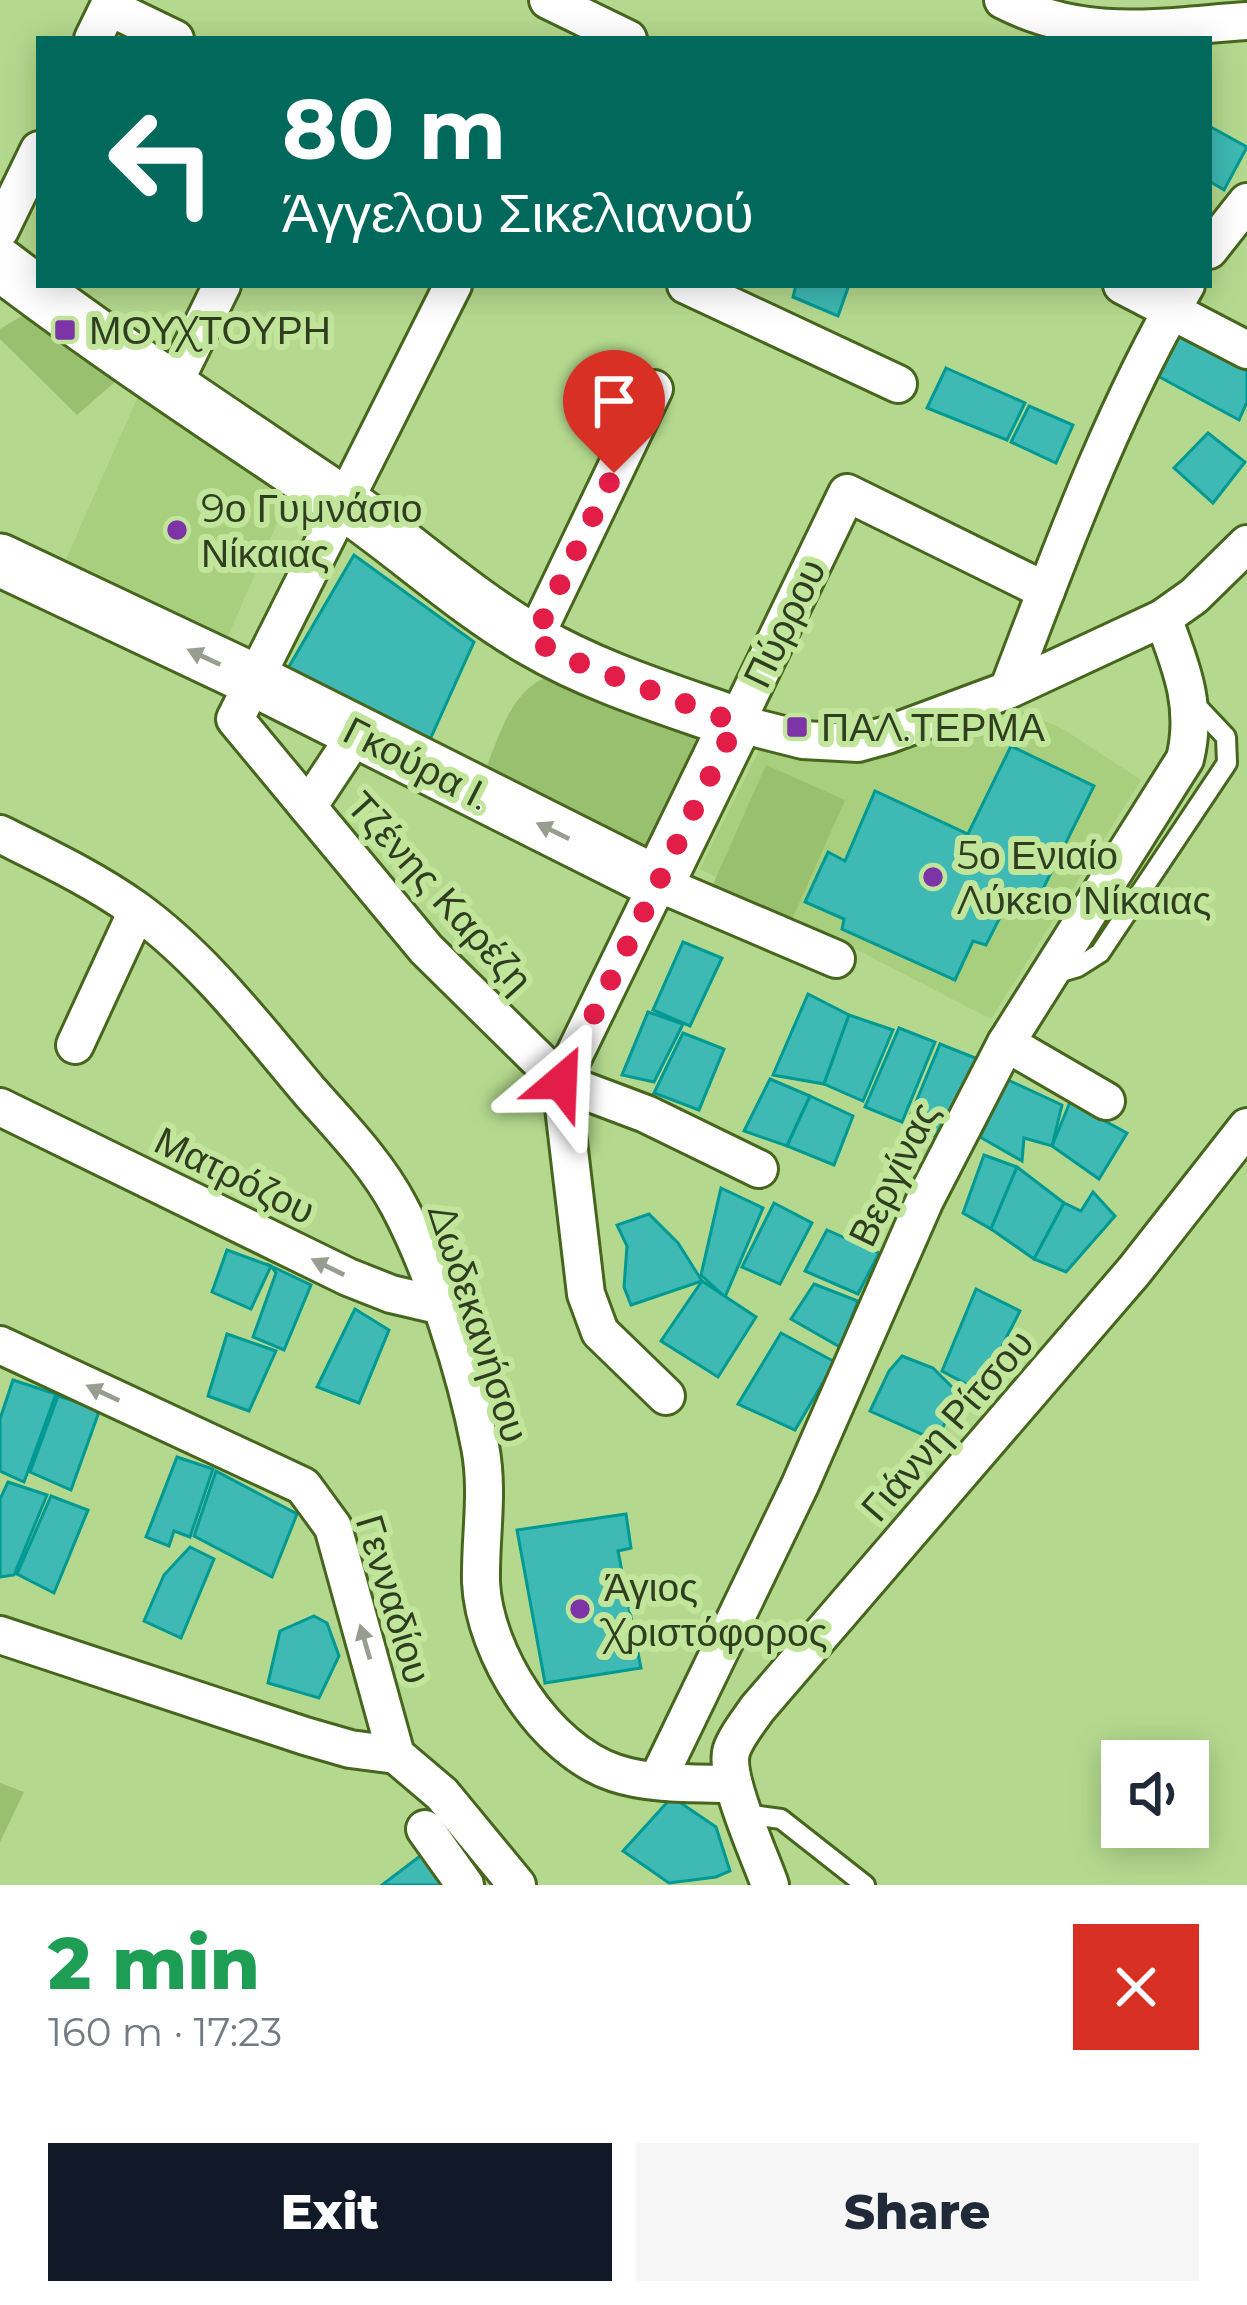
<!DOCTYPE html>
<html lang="en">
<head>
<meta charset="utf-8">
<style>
	body { margin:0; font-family:Montserrat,sans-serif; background:#f6f6f7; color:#1f2937; height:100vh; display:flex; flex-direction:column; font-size:45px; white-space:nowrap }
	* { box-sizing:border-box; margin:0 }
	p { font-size:39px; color:#747a83 }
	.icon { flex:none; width:66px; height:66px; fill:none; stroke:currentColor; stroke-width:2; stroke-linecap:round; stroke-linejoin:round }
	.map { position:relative; height:1885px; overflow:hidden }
	.side { display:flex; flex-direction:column; background:#fff; flex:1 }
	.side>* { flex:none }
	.hud { position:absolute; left:36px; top:36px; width:1176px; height:252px; border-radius:0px; box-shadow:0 6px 30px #0003; background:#00695c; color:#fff; overflow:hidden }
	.fabs { position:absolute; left:1101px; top:1740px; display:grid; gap:24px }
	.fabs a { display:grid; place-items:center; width:108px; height:108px; border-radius:0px; background:#fff; box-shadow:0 6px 30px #0003; font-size:60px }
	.pin { position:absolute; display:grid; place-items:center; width:102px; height:102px; color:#fff; margin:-123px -51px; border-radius:50% 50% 50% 0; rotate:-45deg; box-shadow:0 0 12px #0007 }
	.pin .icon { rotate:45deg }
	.me { position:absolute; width:132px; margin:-66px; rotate:26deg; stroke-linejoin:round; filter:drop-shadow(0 0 9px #0008) }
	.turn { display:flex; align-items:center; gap:42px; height:252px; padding:0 48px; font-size:54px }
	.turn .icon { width:156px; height:156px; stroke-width:2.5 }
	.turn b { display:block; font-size:84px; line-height:102px }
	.round { display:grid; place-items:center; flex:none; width:126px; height:126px; border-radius:0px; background:#f6f6f7 }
	.overview { display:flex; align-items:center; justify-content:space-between; height:204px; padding:0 48px }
	h1 { font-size:72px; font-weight:800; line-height:90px; color:#1e9e55 }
	.button { display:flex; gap:24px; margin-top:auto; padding:24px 48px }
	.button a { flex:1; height:138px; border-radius:0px; background:#111827; color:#fff; font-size:48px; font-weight:800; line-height:138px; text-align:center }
	.button a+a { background:#f6f6f7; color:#1f2937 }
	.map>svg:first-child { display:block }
	.built { fill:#a7cf7d }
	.green { fill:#99c06f }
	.building { fill:#3eb9b3; stroke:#009993; stroke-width:3 }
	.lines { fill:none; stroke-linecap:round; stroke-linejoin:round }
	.lane-casing { stroke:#47661d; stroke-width:24 }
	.street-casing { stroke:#47661d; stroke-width:42 }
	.secondary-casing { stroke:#47661d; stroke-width:57 }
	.lane { stroke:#fff; stroke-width:18 }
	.street { stroke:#fff; stroke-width:36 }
	.secondary { stroke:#fff; stroke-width:51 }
	.oneway { fill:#979e8f }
	.route { stroke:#e11d48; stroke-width:21; stroke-dasharray:0 37.8 }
	.poi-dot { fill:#7c34a7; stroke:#c1e69b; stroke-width:4.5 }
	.labels { text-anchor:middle; stroke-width:12; stroke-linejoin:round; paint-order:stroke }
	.poi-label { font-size:39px; fill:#2f3e1f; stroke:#c1e69b; text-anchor:start }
	.street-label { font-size:39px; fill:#2f3e1f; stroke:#c1e69b }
</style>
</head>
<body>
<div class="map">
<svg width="1247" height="1885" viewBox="0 0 1247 1885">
	<rect width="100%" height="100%" fill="#b4d98e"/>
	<g class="built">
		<path d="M 140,392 L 287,501 L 228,636 L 66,559 Z"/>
		<path d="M 999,701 L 1063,729 L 1141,780 L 991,1019 L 700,869 L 761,746 Z"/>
	</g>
	<g class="green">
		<path d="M 25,314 L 117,380 L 77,415 L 0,339 L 0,329 Z"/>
		<path d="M 553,675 L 722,752 L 658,865 L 481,781 C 498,742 509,687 553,675 Z"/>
		<path d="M 766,765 L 845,800 L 790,924 L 711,889 Z"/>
		<path d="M 0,1783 L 24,1792 L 0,1842 Z"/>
	</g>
	<g class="building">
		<path d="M 1209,126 L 1247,147 L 1224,190 L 1209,181 Z"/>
		<path d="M 796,285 L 795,285 L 849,285 L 838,316 L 793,297 Z"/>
		<path d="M 1175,335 L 1247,371 L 1247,402 L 1239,420 L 1154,374 Z"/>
		<path d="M 946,368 L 1025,403 L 1007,440 L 927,408 Z"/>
		<path d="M 1029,406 L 1073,425 L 1056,463 L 1011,442 Z"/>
		<path d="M 1208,433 L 1245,462 L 1213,503 L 1174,468 Z"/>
		<path d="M 354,555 L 474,642 L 428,744 L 287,670 Z"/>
		<path d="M 1011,746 L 1094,786 L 1036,903 L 1013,892 L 986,945 L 973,941 L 955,980 L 842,929 L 844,919 L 805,902 L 828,852 L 845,861 L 875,791 L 968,834 Z"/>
		<path d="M 683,942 L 722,958 L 690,1026 L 653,1010 Z"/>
		<path d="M 808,994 L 849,1015 L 824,1084 L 773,1075 Z"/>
		<path d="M 648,1012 L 683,1024 L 654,1082 L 622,1075 Z"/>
		<path d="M 849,1015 L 893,1030 L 863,1101 L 824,1084 Z"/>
		<path d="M 899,1028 L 935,1042 L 902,1122 L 865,1107 Z"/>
		<path d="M 683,1033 L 724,1049 L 699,1110 L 654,1093 Z"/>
		<path d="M 940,1044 L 978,1059 L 940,1138 L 906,1126 Z"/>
		<path d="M 770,1079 L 810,1096 L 787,1146 L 744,1131 Z"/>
		<path d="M 1008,1080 L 1062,1105 L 1052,1146 L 1024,1138 L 1022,1161 L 980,1137 Z"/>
		<path d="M 810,1096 L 853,1116 L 834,1165 L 787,1146 Z"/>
		<path d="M 1070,1102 L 1127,1133 L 1099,1179 L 1052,1146 Z"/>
		<path d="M 984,1155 L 1017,1167 L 991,1229 L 963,1213 Z"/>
		<path d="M 1017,1167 L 1064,1203 L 1034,1259 L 991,1229 Z"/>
		<path d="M 721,1188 L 763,1208 L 725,1297 L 701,1275 Z"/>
		<path d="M 1093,1192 L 1115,1216 L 1066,1272 L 1034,1259 L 1064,1203 L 1081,1211 Z"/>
		<path d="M 774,1203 L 812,1223 L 780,1284 L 742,1267 Z"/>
		<path d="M 649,1214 L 678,1243 L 702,1281 L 631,1305 L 624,1287 L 627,1246 L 617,1225 Z"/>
		<path d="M 827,1230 L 879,1253 L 858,1294 L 805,1271 Z"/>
		<path d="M 227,1250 L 271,1266 L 251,1309 L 212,1292 Z"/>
		<path d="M 271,1266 L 311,1285 L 284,1350 L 253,1337 L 276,1273 Z"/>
		<path d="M 702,1281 L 756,1317 L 718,1377 L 661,1341 Z"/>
		<path d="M 814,1284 L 858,1301 L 840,1347 L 791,1319 Z"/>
		<path d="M 976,1289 L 1020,1311 L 979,1391 L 942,1371 Z"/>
		<path d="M 355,1309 L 389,1330 L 359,1403 L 317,1387 Z"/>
		<path d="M 781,1333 L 835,1362 L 795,1430 L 738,1404 Z"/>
		<path d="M 227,1334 L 276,1351 L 249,1411 L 208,1396 Z"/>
		<path d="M 902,1356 L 933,1368 L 958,1393 L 937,1441 L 870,1411 L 889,1371 Z"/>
		<path d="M 13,1380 L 56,1394 L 24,1482 L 0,1471 L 0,1419 Z"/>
		<path d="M 58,1396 L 100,1409 L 71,1490 L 30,1472 Z"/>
		<path d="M 177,1457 L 213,1469 L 190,1537 L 174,1531 L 169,1546 L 146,1537 Z"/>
		<path d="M 216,1471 L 297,1514 L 272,1577 L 194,1536 Z"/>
		<path d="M 8,1482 L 47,1495 L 14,1575 L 0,1577 L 0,1499 Z"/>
		<path d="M 51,1496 L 88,1510 L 54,1593 L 17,1574 Z"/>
		<path d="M 626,1514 L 631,1548 L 618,1551 L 641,1668 L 545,1683 L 517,1530 Z"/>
		<path d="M 190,1547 L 214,1559 L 181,1638 L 144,1621 L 164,1575 Z"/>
		<path d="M 314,1616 L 327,1623 L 339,1656 L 319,1698 L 268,1683 L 280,1631 Z"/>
		<path d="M 672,1797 L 716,1827 L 730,1871 L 716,1877 L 669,1883 L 623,1851 Z"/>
		<path d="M 428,1850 L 458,1885 L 382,1885 Z"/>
	</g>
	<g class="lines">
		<g class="lane-casing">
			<g id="lane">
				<path d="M 1054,974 L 1078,967 L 1100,953 L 1227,763 L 1226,737 L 1192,701"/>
				<path d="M 746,1814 L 781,1819 L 865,1885"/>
			</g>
		</g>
		<g class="street-casing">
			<g id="street">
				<path d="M 548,0 L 628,39"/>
				<path d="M 1003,0 C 1086,42 1159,27 1247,21"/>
				<path d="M 109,7 L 175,39"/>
				<path d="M 93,39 L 112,0"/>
				<path d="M 0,230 L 39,150"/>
				<path d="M 1209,250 L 1247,202"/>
				<path d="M 686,285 L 898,384"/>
				<path d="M 1122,285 L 1247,350"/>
				<path d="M 171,389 L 222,285"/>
				<path d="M 1046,591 L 847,493 L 736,723 L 803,740 L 858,743 L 887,735 L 1008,690 L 1163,618 L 1194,596 L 1247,544"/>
				<path d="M 533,641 L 654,389"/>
				<path d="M 1008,690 C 1060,554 1112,411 1186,285"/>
				<path d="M 357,733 L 308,807 L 426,949 L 561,1082 L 646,1114 L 759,1169"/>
				<path d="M 308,807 L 235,719 L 453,285"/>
				<path d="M 0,834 C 46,857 93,879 135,909 C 203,958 256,1028 310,1092 C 341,1127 377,1164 399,1206 C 434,1272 466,1373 480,1446 C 489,1492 480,1536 481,1582 C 484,1653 545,1750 615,1773 C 651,1785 694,1783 732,1784"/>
				<path d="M 1006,1043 L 1106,1101"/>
				<path d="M 75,1045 L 137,911"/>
				<path d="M 0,1107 L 348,1277 L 391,1294 L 438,1305"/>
				<path d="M 0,1345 L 303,1486 L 333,1527 L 396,1755 L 442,1794 L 517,1885"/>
				<path d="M 666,1396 L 600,1332 L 586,1294 L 561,1082 L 658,883 L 836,959"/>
				<path d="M 0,1635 L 305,1736 L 350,1749 L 396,1755"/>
				<path d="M 657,1781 L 800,1485 L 925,1200 L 1006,1043 L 1185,759 C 1198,707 1181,666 1163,618"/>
				<path d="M 425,1829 L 465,1885"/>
				<path d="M 770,1885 C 760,1856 722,1775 732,1749 C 737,1735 749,1721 757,1709 L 1134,1271 L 1247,1127"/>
			</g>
		</g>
		<g class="secondary-casing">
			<path id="secondary" d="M 0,264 C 110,348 225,423 339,500 C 405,545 463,600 532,640 C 595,677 668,699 736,723 L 658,883 L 256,681 L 0,560"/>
		</g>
		<use href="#lane" class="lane"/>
		<use href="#street" class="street"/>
		<use href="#secondary" class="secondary"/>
	</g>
	<defs><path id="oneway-solid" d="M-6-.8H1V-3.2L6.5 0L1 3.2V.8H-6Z" transform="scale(3)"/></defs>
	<g class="oneway">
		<use href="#oneway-solid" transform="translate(204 657) rotate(-155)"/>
		<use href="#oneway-solid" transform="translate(553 831) rotate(-154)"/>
		<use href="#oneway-solid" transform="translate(328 1267) rotate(-154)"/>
		<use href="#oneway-solid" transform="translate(103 1393) rotate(-155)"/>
		<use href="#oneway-solid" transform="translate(365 1642) rotate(-106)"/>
	</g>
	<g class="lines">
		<path class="route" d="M 561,1082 L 736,723 L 569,659 L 533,640 L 614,473"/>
	</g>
	<g class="poi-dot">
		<rect x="53" y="318" width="24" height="24" rx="6"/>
		<circle cx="177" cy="530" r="12"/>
		<rect x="785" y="715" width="24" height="24" rx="6"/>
		<circle cx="933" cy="877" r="12"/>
		<circle cx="580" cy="1609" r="12"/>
	</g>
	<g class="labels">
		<g class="poi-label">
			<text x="89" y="344">ΜΟΥΧΤΟΥΡΗ</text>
			<text x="201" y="522">9ο Γυμνάσιο<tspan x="201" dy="45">Νίκαιας</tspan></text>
			<text x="821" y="741">ΠΑΛ.ΤΕΡΜΑ</text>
			<text x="957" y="869">5ο Ενιαίο<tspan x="957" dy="45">Λύκειο Νίκαιας</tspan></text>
			<text x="604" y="1601">Άγιος<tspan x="604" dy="45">Χριστόφορος</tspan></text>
		</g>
		<g class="street-label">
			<text transform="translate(784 623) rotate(-64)" y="14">Πύρρου</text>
			<text transform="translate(417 763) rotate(27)" y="14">Γκούρα Ι.</text>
			<text transform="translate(440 892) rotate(48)" y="14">Τζένης Καρέζη</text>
			<text transform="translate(893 1174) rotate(-64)" y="14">Βεργίνας</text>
			<text transform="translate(235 1175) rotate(26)" y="14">Ματρόζου</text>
			<text transform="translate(479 1323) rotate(72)" y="14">Δωδεκανήσου</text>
			<text transform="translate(947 1425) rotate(-49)" y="14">Γιάννη Ρίτσου</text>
			<text transform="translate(394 1599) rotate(73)" y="14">Γενναδίου</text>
		</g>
	</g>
</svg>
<div class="fabs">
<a><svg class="icon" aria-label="sound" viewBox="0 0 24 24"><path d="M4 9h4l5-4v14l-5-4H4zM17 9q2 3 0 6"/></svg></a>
</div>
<div class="pin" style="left:614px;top:473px;background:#d93025"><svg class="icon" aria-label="arrive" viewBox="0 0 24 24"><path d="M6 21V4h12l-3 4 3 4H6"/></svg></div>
<svg class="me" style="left:561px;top:1082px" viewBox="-20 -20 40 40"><path d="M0-17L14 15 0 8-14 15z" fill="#e11d48" stroke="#fff" stroke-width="4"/></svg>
<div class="hud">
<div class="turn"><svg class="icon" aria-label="left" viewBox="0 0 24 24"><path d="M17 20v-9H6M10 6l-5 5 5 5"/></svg><div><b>80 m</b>Άγγελου Σικελιανού</div></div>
</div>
</div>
<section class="side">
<div class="overview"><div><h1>2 min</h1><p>160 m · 17:23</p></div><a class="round" style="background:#d93025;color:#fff"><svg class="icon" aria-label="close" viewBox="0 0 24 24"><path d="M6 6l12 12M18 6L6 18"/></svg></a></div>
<div class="button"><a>Exit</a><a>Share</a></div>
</section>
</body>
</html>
